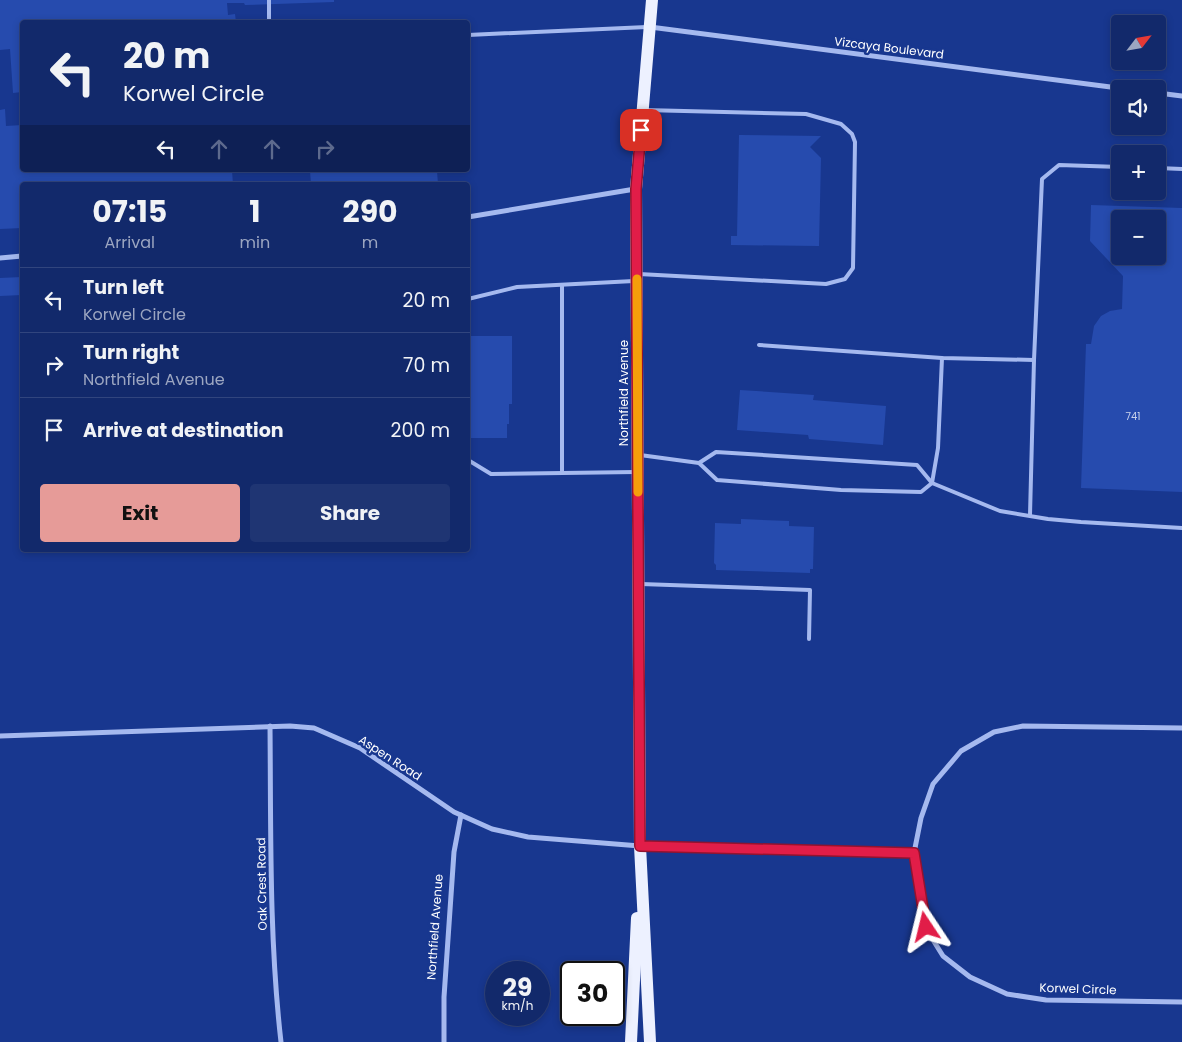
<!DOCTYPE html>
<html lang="en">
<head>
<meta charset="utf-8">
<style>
	body { margin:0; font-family:Poppins,sans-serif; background:#1f3573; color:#f1f3f6; height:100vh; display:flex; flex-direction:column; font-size:19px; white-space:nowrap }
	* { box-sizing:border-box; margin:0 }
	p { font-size:16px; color:#9ca6c1 }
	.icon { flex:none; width:28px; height:28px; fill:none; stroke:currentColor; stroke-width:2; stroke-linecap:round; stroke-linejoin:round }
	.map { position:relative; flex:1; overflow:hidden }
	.panel { position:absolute; left:20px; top:182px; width:450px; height:370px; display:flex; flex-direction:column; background:#12296b; border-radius:5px; box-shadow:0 2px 8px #0003,0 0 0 1px #31457e }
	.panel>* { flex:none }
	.guide { position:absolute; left:20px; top:20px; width:450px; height:152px; border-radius:5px; box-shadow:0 2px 8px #0003,0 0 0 1px #31457e; background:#12296b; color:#f1f3f6; overflow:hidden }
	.needle { width:32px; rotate:59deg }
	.fabs { position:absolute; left:1111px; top:15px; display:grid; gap:10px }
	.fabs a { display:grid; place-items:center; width:55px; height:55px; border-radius:5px; background:#12296b; box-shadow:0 2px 8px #0003,0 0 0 1px #31457e; font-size:25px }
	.speed { position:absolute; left:485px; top:961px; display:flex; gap:10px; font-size:25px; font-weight:700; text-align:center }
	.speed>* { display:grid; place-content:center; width:65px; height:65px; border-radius:50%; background:#12296b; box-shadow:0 2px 8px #0003,0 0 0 1px #31457e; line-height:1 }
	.speed small { font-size:12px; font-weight:400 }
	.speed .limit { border:2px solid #111; border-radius:8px; background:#fff; color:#111 }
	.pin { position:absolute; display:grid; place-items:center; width:42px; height:42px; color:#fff; margin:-21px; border-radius:10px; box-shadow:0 2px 8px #0006 }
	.me { position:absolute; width:55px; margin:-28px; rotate:350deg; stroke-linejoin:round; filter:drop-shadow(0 0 4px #0008) }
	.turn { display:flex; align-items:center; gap:18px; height:105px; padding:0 20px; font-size:22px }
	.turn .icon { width:65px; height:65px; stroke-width:2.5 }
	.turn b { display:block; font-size:35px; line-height:42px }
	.lanes { display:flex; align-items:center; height:48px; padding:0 20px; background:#0003; justify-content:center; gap:25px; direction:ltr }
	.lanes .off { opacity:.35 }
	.eta { display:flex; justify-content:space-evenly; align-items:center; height:85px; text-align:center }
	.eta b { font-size:30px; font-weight:700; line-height:35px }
	.primary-button { display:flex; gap:10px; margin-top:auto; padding:10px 20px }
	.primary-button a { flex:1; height:58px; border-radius:5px; background:#e69b98; color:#111; font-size:20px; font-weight:700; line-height:58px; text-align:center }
	.primary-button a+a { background:#1f3573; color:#f1f3f6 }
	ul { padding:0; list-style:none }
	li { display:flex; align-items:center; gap:15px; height:65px; padding:0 20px; border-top:1px solid #31457e }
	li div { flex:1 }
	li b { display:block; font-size:19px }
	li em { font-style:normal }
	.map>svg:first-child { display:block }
	.building { fill:#264bae; fill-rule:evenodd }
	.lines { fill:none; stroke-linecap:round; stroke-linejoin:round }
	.lane { stroke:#a5b9ef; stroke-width:4 }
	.street { stroke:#a5b9ef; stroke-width:5 }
	.primary { stroke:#edf1ff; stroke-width:12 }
	.route-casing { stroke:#92132f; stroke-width:12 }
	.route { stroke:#e11d48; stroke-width:9 }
	.slow { stroke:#f59e0b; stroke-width:9 }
	.labels { text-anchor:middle; stroke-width:5; stroke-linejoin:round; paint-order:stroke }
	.number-label { font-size:10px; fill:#c9d2eb }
	.street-label { font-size:12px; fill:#fff; stroke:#18378f }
</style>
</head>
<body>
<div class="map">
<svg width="1182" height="1042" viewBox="0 0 1182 1042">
	<rect width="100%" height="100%" fill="#18378f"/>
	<g class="building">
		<path d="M 0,0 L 334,0 L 334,2 L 245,5 L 244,3 L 227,3 L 228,15 L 235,14 L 236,22 L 22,22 L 22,92 L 13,93 L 10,49 L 0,50 Z"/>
		<path d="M 5,109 L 6,126 L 22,125 L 22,170 L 232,170 L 233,185 L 22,185 L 22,228 L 0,229 L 0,110 Z"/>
		<path d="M 739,135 L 821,136 L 810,147 L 821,158 L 819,246 L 731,245 L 731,236 L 737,236 Z"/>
		<path d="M 310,170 L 437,170 L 438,185 L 311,185 Z"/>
		<path d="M 1091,205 L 1182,208 L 1182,492 L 1081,488 L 1086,344 L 1091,344 L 1094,326 L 1101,316 L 1110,311 L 1122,309 L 1123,276 L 1090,241 ZM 1120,219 L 1158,219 L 1158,256 L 1120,256 Z"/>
		<path d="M 22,277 L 22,295 L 0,296 L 0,278 Z"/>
		<path d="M 468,336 L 512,336 L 512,404 L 509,404 L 509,424 L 507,424 L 507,438 L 468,438 Z"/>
		<path d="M 740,390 L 814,395 L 813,400 L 886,406 L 883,445 L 809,439 L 808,435 L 737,430 Z"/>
		<path d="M 741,519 L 789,521 L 789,526 L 814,527 L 813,569 L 810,569 L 810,573 L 716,570 L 716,565 L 714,563 L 715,523 L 741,524 Z"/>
	</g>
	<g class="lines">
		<g class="lane">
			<path d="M 269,22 L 269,0"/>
			<path d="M 468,35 L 647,27"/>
			<path d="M 1158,168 L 1182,169"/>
			<path d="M 639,274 L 826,284 L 845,279 L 853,268 L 855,142 L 852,134 L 841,124 L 806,114 L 644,110"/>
			<path d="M 562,285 L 562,473"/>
			<path d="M 468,299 L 517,287 L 634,281"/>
			<path d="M 759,345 L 942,358 L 1034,360 L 1042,179 L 1059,165 L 1120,167"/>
			<path d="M 640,455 L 699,463 L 717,480 L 841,490 L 921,492 L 932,483 L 938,448 L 942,358"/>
			<path d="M 468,460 L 491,474 L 636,472"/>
			<path d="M 699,463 L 716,452 L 917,465 L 932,483 L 1000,511 L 1048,519 L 1081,522 L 1182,528"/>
			<path d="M 1030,515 L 1034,360"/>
			<path d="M 641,584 L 810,590 L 809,639"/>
		</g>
		<g class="street">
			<path d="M 650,27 L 1126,89"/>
			<path d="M 1158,93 L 1182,96"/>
			<path d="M 468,217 L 635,189"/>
			<path d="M 0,258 L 22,256"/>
			<path d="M 270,726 C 271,831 269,937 281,1042"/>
			<path d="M 1182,728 L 1023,726 L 994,732 L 961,751 L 933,784 L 921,818 L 914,853 L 925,927 L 943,956 L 970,977 L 1007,994 L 1046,1000 L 1182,1002"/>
			<path d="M 0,736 L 290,726 L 314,728 L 360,748 L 454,812 L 492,829 L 528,837 L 640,846 L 914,853"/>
			<path d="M 444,1042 L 444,997 L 454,852 L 461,815"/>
		</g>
		<g class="primary">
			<path d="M 631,1042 L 637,918"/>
			<path d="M 650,1042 L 640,846 L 636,189 L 652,0"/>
		</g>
	</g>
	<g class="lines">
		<g class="route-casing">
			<path id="route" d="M 641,130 L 636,189 L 640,846 L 914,853 L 926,927"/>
		</g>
		<use href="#route" class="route"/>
		<path class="slow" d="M 637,279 L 638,492"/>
	</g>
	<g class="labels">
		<g class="number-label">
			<text x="1133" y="420">741</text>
		</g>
		<g class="street-label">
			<text transform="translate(889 48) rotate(7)" y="4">Vizcaya Boulevard</text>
			<text transform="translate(624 393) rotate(-90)" y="4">Northfield Avenue</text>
			<text transform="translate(390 758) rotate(33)" y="4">Aspen Road</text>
			<text transform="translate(262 884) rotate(-91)" y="4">Oak Crest Road</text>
			<text transform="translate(435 927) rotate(-86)" y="4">Northfield Avenue</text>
			<text transform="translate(1078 989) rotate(2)" y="4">Korwel Circle</text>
		</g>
	</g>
</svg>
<div class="fabs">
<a><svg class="needle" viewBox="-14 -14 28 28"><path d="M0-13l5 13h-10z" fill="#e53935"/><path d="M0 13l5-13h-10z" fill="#9ca6c1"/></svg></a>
<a><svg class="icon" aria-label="sound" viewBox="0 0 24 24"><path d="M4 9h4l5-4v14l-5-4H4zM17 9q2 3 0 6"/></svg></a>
<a>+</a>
<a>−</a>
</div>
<div class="speed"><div>29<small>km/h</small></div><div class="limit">30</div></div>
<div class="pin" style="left:641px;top:130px;background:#d93025"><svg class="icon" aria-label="arrive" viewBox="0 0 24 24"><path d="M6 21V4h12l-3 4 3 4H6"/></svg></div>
<svg class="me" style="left:926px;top:927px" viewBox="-20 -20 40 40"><path d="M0-17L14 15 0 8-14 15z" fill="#e11d48" stroke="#fff" stroke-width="4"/></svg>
<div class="guide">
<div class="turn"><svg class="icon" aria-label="left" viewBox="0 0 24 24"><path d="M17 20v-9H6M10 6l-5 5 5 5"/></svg><div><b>20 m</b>Korwel Circle</div></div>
<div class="lanes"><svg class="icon" aria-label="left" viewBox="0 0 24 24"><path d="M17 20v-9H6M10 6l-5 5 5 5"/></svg><svg class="icon off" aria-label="ahead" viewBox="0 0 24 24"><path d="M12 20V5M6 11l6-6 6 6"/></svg><svg class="icon off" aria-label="ahead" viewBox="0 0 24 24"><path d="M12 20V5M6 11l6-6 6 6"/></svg><svg class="icon off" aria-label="right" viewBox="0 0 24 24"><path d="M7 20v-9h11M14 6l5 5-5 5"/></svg></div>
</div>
<section class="panel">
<div class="eta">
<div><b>07:15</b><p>Arrival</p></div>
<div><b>1</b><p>min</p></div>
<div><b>290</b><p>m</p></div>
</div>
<ul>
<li><svg class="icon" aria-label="left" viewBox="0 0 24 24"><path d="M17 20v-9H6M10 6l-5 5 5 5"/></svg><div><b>Turn left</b><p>Korwel Circle</p></div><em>20 m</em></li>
<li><svg class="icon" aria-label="right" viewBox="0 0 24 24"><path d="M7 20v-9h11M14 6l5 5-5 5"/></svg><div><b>Turn right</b><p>Northfield Avenue</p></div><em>70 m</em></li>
<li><svg class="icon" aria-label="arrive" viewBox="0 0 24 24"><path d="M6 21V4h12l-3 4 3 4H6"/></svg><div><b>Arrive at destination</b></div><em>200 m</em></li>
</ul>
<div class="primary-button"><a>Exit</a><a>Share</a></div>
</section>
</div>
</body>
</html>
